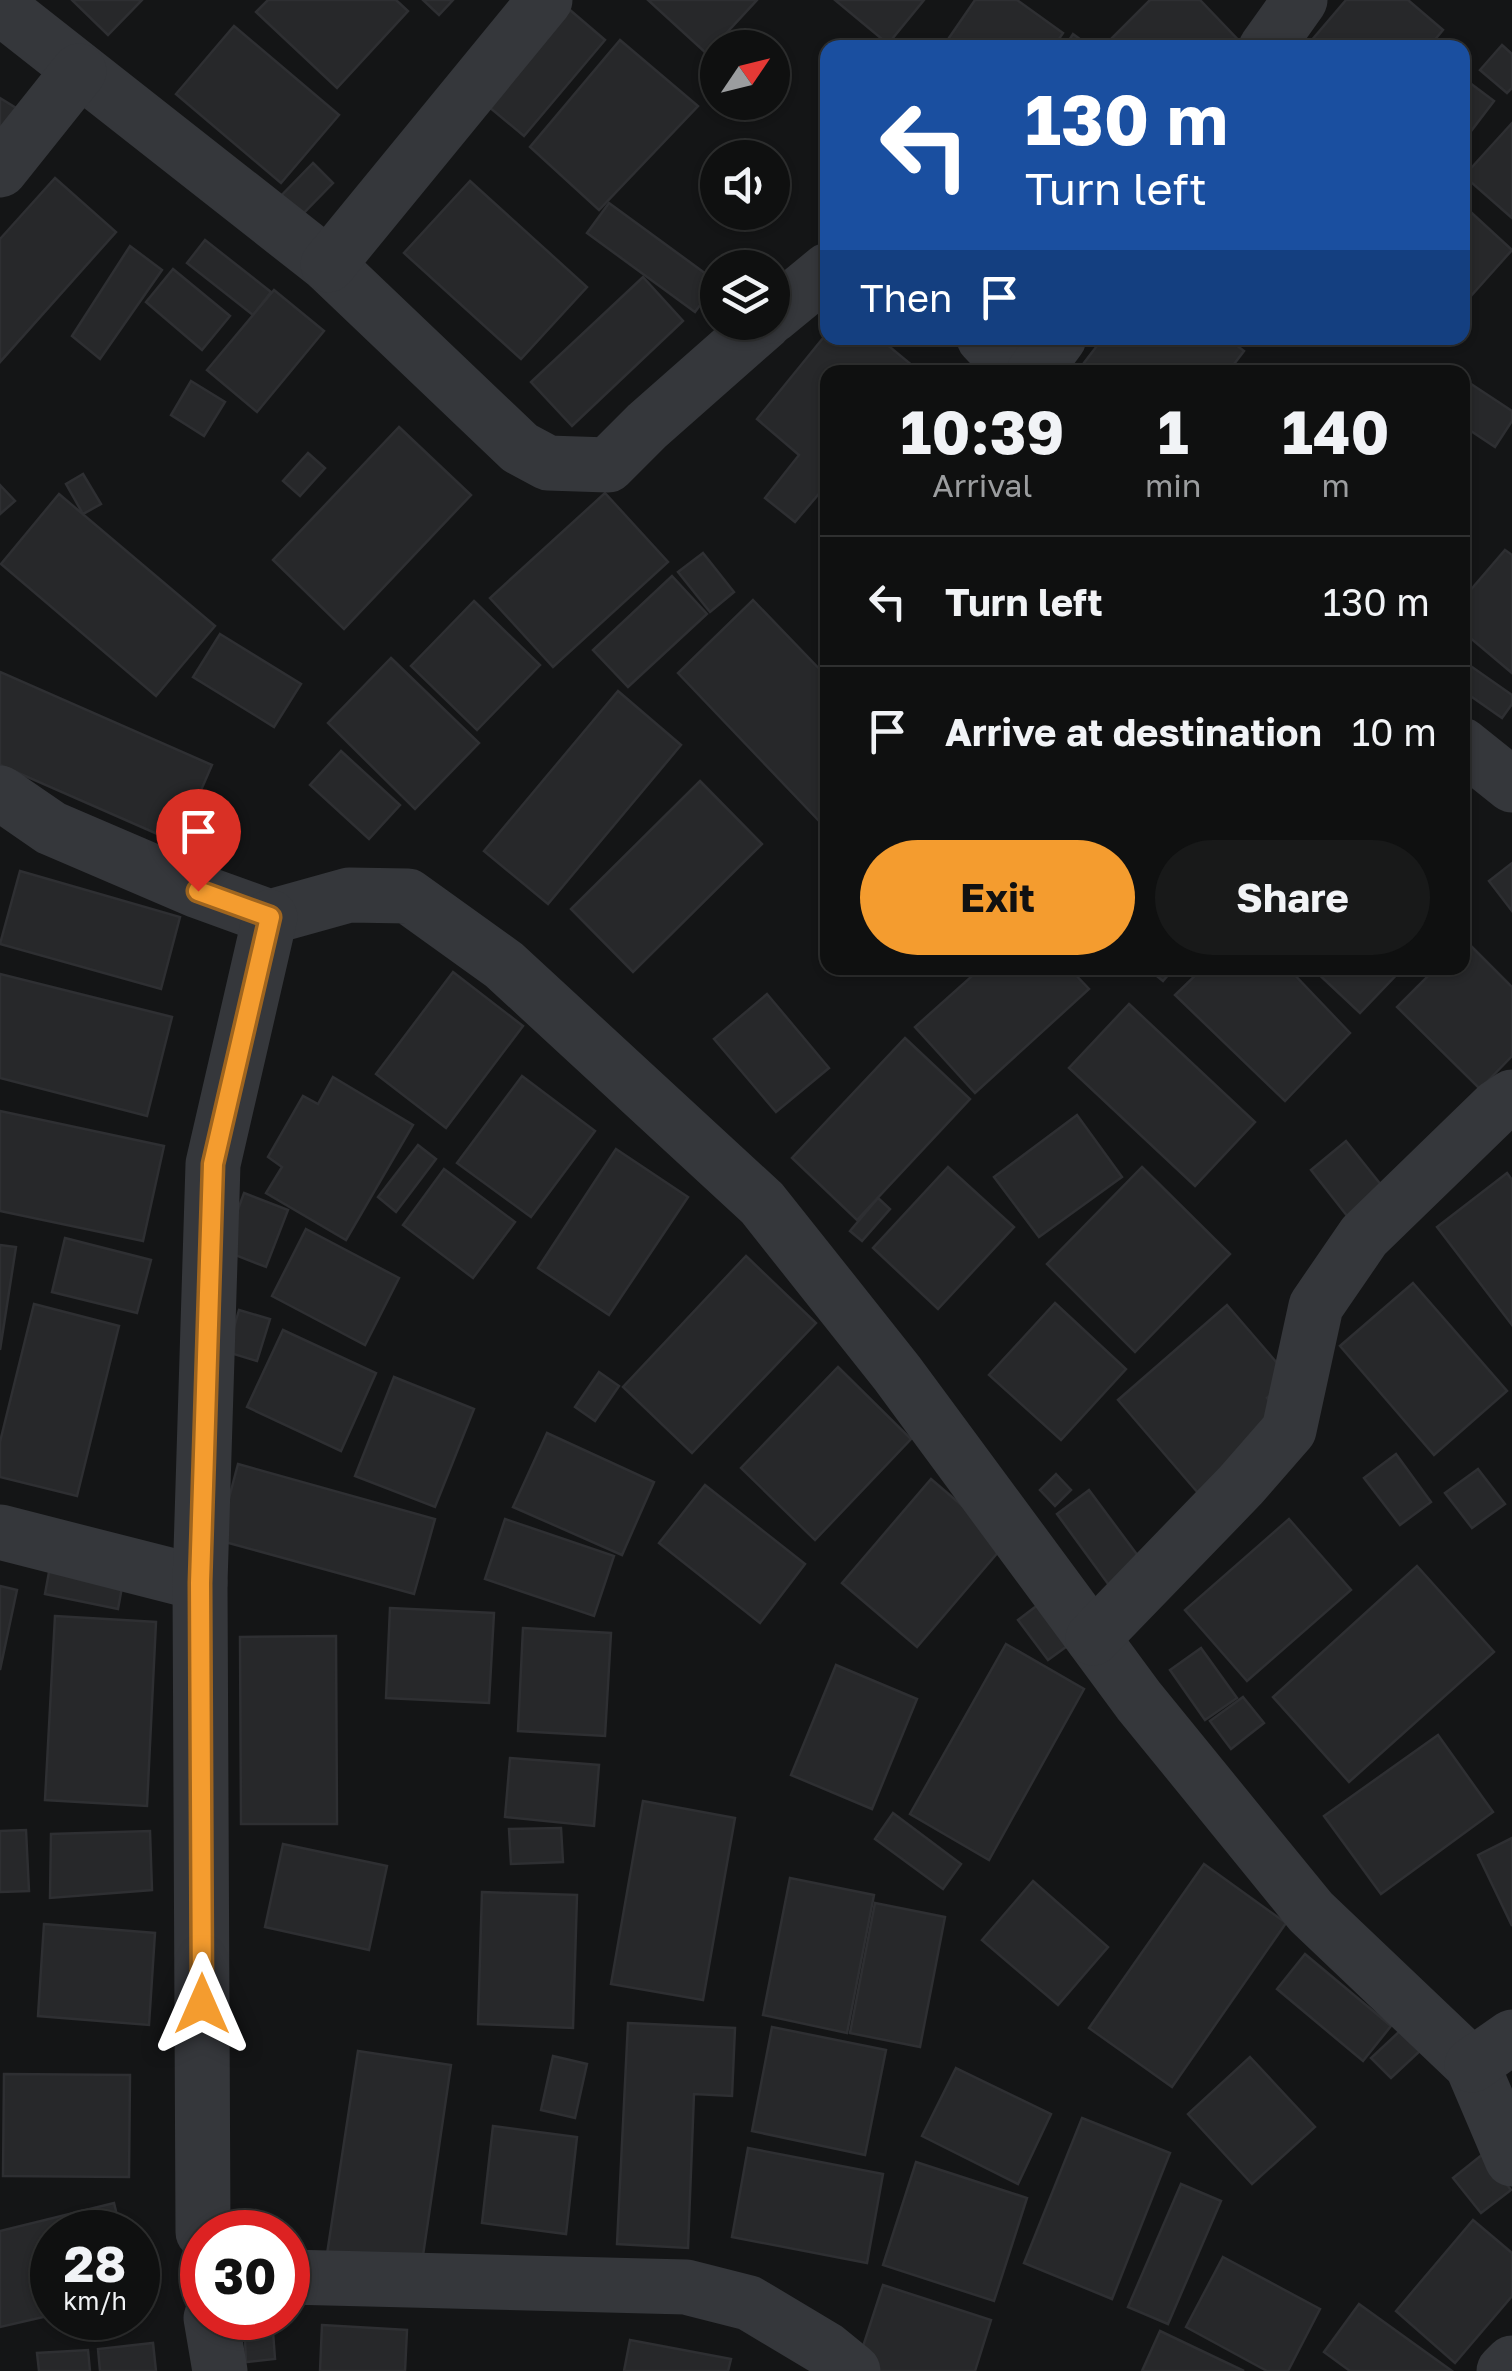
<!DOCTYPE html>
<html lang="en">
<head>
<meta charset="utf-8">
<style>
	body { margin:0; font-family:"Golos Text",sans-serif; background:#181919; color:#f1f3f6; height:100vh; display:flex; flex-direction:column; font-size:38px; white-space:nowrap }
	* { box-sizing:border-box; margin:0 }
	p { font-size:32px; color:#9b9d9f }
	.icon { flex:none; width:55px; height:55px; fill:none; stroke:currentColor; stroke-width:2; stroke-linecap:round; stroke-linejoin:round }
	.map { position:relative; flex:1; overflow:hidden }
	.sheet { position:absolute; left:820px; top:365px; width:650px; height:610px; display:flex; flex-direction:column; background:#0f1010; border-radius:20px; box-shadow:0 2px 8px #0004,0 0 0 2px #2f3030 }
	.sheet>* { flex:none }
	.guide { position:absolute; left:820px; top:40px; width:650px; height:305px; border-radius:20px; box-shadow:0 2px 8px #0004,0 0 0 2px #2f3030; background:#1a4fa0; color:#fff; overflow:hidden }
	.needle { width:65px; rotate:55deg }
	.tools { position:absolute; left:700px; top:30px; display:grid; gap:20px }
	.tools a { display:grid; place-items:center; width:90px; height:90px; border-radius:50%; background:#0f1010; box-shadow:0 2px 8px #0004,0 0 0 2px #2f3030; font-size:50px }
	.speed { position:absolute; left:30px; top:2210px; display:flex; gap:20px; font-size:50px; font-weight:700; text-align:center }
	.speed>* { display:grid; place-content:center; width:130px; height:130px; border-radius:50%; background:#0f1010; box-shadow:0 2px 8px #0004,0 0 0 2px #2f3030; line-height:1 }
	.speed small { font-size:25px; font-weight:400 }
	.speed .limit { border:15px solid #d22; background:#fff; color:#111 }
	.pin { position:absolute; display:grid; place-items:center; width:85px; height:85px; color:#fff; margin:-102px -42px; border-radius:50% 50% 50% 0; rotate:-45deg; box-shadow:0 0 10px #0007 }
	.pin .icon { rotate:45deg }
	.me { position:absolute; width:110px; margin:-55px; rotate:0deg; stroke-linejoin:round; filter:drop-shadow(0 0 8px #0008) }
	.turn { display:flex; align-items:center; gap:35px; height:210px; padding:0 40px; font-size:45px }
	.turn .icon { width:130px; height:130px; stroke-width:2.5 }
	.turn b { display:block; font-size:70px; line-height:85px }
	.then { display:flex; align-items:center; height:95px; padding:0 40px; background:#0003; gap:20px; font-size:38px }
	.eta { display:flex; justify-content:space-evenly; align-items:center; height:170px; text-align:center }
	.eta b { font-size:60px; font-weight:700; line-height:70px }
	.cta { display:flex; gap:20px; margin-top:auto; padding:20px 40px }
	.cta a { flex:1; height:115px; border-radius:60px; background:#f49c2f; color:#111; font-size:40px; font-weight:700; line-height:115px; text-align:center }
	.cta a+a { background:#181919; color:#f1f3f6 }
	ul { padding:0; list-style:none }
	li { display:flex; align-items:center; gap:30px; height:130px; padding:0 40px; border-top:2px solid #2f3030 }
	li div { flex:1 }
	li b { display:block; font-size:38px }
	li em { font-style:normal }
	.map>svg:first-child { display:block }
	.building { fill:#27282a; stroke:#2e2f32; stroke-width:2.5 }
	.lines { fill:none; stroke-linecap:round; stroke-linejoin:round }
	.minor { stroke:#35373b; stroke-width:55 }
	.route-casing { stroke:#9f651f; stroke-width:25 }
	.route { stroke:#f49c2f; stroke-width:18 }
</style>
</head>
<body>
<div class="map">
<svg width="1512" height="2371" viewBox="0 0 1512 2371">
	<rect width="100%" height="100%" fill="#141516"/>
	<g class="building">
		<path d="M 72,0 L 142,0 L 108,35 Z"/>
		<path d="M 268,0 L 396,0 L 408,11 L 337,88 L 256,12 Z"/>
		<path d="M 423,0 L 453,0 L 439,15 Z"/>
		<path d="M 648,0 L 757,0 L 707,54 Z"/>
		<path d="M 835,0 L 924,0 L 888,44 Z"/>
		<path d="M 975,0 L 1017,0 L 1063,33 L 1053,48 L 942,48 Z"/>
		<path d="M 1150,0 L 1200,0 L 1246,48 L 1116,48 L 1109,41 Z"/>
		<path d="M 1346,0 L 1408,0 L 1443,30 L 1428,48 L 1305,48 Z"/>
		<path d="M 570,10 L 605,40 L 524,136 L 488,106 Z"/>
		<path d="M 234,26 L 339,115 L 281,183 L 176,94 Z"/>
		<path d="M 1073,34 L 1092,48 L 1064,48 Z"/>
		<path d="M 620,40 L 698,106 L 599,210 L 530,147 Z"/>
		<path d="M 1502,45 L 1512,54 L 1512,88 L 1507,93 L 1480,70 Z"/>
		<path d="M 1470,83 L 1494,101 L 1462,143 L 1462,92 Z"/>
		<path d="M 0,98 L 16,108 L 0,133 Z"/>
		<path d="M 1512,123 L 1512,218 L 1464,176 Z"/>
		<path d="M 313,163 L 333,183 L 295,222 L 275,202 Z"/>
		<path d="M 55,178 L 116,232 L 0,362 L 0,239 Z"/>
		<path d="M 470,181 L 587,287 L 521,359 L 404,253 Z"/>
		<path d="M 609,203 L 717,282 L 695,312 L 587,233 Z"/>
		<path d="M 1462,204 L 1512,250 L 1462,306 Z"/>
		<path d="M 205,240 L 271,292 L 253,315 L 187,263 Z"/>
		<path d="M 130,246 L 162,270 L 100,359 L 72,336 Z"/>
		<path d="M 173,269 L 230,316 L 202,350 L 146,302 Z"/>
		<path d="M 643,277 L 683,321 L 572,426 L 531,382 Z"/>
		<path d="M 274,290 L 324,331 L 257,412 L 207,370 Z"/>
		<path d="M 828,332 L 828,338 L 879,338 L 919,371 L 828,372 L 828,483 L 795,522 L 765,498 L 799,455 L 757,419 Z"/>
		<path d="M 1103,338 L 1227,338 L 1244,351 L 1228,372 L 1077,372 Z"/>
		<path d="M 1462,378 L 1512,411 L 1512,421 L 1495,447 L 1462,425 Z"/>
		<path d="M 191,381 L 225,402 L 204,436 L 171,415 Z"/>
		<path d="M 399,427 L 471,495 L 344,629 L 273,560 Z"/>
		<path d="M 308,453 L 325,468 L 300,496 L 283,481 Z"/>
		<path d="M 83,474 L 101,504 L 83,514 L 66,484 Z"/>
		<path d="M 0,485 L 15,501 L 0,514 Z"/>
		<path d="M 605,493 L 668,562 L 553,667 L 490,598 Z"/>
		<path d="M 59,494 L 215,626 L 156,696 L 1,564 Z"/>
		<path d="M 1505,550 L 1512,555 L 1512,673 L 1462,631 L 1462,600 Z"/>
		<path d="M 703,553 L 734,592 L 710,612 L 678,572 Z"/>
		<path d="M 672,576 L 707,614 L 628,687 L 593,650 Z"/>
		<path d="M 753,600 L 828,678 L 828,816 L 821,823 L 678,673 Z"/>
		<path d="M 474,601 L 540,665 L 477,730 L 411,666 Z"/>
		<path d="M 220,634 L 301,684 L 274,727 L 193,677 Z"/>
		<path d="M 391,658 L 479,743 L 415,809 L 328,723 Z"/>
		<path d="M 1462,660 L 1512,695 L 1512,704 L 1502,718 L 1462,690 Z"/>
		<path d="M 0,672 L 212,765 L 178,843 L 0,765 Z"/>
		<path d="M 618,691 L 681,745 L 548,904 L 484,851 Z"/>
		<path d="M 341,751 L 400,805 L 369,839 L 310,785 Z"/>
		<path d="M 700,781 L 762,844 L 633,972 L 571,909 Z"/>
		<path d="M 1512,863 L 1512,911 L 1489,881 Z"/>
		<path d="M 20,871 L 180,917 L 161,989 L 0,944 Z"/>
		<path d="M 1464,939 L 1512,987 L 1512,1056 L 1480,1089 L 1397,1007 L 1436,968 L 1462,968 Z"/>
		<path d="M 981,968 L 1069,968 L 1089,989 L 975,1093 L 915,1027 Z"/>
		<path d="M 1147,968 L 1174,968 L 1163,981 Z"/>
		<path d="M 1203,968 L 1288,968 L 1350,1033 L 1285,1101 L 1175,995 Z"/>
		<path d="M 1312,968 L 1403,968 L 1360,1013 Z"/>
		<path d="M 453,972 L 523,1026 L 446,1128 L 376,1074 Z"/>
		<path d="M 0,974 L 172,1017 L 147,1116 L 0,1078 Z"/>
		<path d="M 767,994 L 829,1068 L 776,1112 L 714,1039 Z"/>
		<path d="M 1129,1004 L 1255,1122 L 1195,1186 L 1069,1068 Z"/>
		<path d="M 905,1038 L 970,1099 L 857,1220 L 792,1158 Z"/>
		<path d="M 522,1076 L 595,1131 L 531,1217 L 457,1163 Z"/>
		<path d="M 333,1077 L 413,1125 L 346,1240 L 266,1193 L 282,1167 L 268,1157 L 303,1096 L 318,1104 Z"/>
		<path d="M 0,1111 L 164,1146 L 143,1241 L 0,1211 Z"/>
		<path d="M 1077,1115 L 1122,1177 L 1039,1237 L 994,1177 Z"/>
		<path d="M 1346,1141 L 1394,1201 L 1359,1231 L 1311,1170 Z"/>
		<path d="M 418,1145 L 436,1159 L 396,1212 L 378,1197 Z"/>
		<path d="M 616,1149 L 688,1197 L 609,1315 L 538,1268 Z"/>
		<path d="M 948,1167 L 1014,1227 L 938,1309 L 873,1248 Z"/>
		<path d="M 1142,1167 L 1230,1254 L 1135,1352 L 1047,1264 Z"/>
		<path d="M 444,1169 L 515,1222 L 473,1278 L 403,1225 Z"/>
		<path d="M 1507,1173 L 1512,1180 L 1512,1325 L 1437,1227 Z"/>
		<path d="M 244,1193 L 288,1210 L 266,1267 L 230,1253 L 229,1234 Z"/>
		<path d="M 878,1198 L 890,1209 L 862,1241 L 850,1231 Z"/>
		<path d="M 306,1229 L 399,1278 L 365,1345 L 272,1296 Z"/>
		<path d="M 65,1238 L 151,1260 L 137,1313 L 52,1292 Z"/>
		<path d="M 0,1245 L 16,1247 L 0,1350 Z"/>
		<path d="M 746,1256 L 816,1323 L 692,1453 L 623,1387 Z"/>
		<path d="M 1413,1283 L 1507,1391 L 1434,1455 L 1340,1346 Z"/>
		<path d="M 1055,1303 L 1126,1369 L 1061,1440 L 989,1375 Z"/>
		<path d="M 34,1304 L 119,1326 L 77,1496 L 0,1477 L 0,1442 Z"/>
		<path d="M 1227,1305 L 1290,1378 L 1267,1398 L 1285,1419 L 1199,1494 L 1118,1400 Z"/>
		<path d="M 239,1310 L 270,1319 L 257,1361 L 227,1352 Z"/>
		<path d="M 283,1330 L 376,1373 L 341,1451 L 247,1407 Z"/>
		<path d="M 838,1367 L 911,1439 L 815,1540 L 741,1468 Z"/>
		<path d="M 599,1372 L 619,1386 L 595,1421 L 575,1407 Z"/>
		<path d="M 394,1377 L 474,1409 L 435,1507 L 355,1476 Z"/>
		<path d="M 547,1433 L 654,1482 L 622,1555 L 513,1507 Z"/>
		<path d="M 1396,1454 L 1431,1502 L 1400,1525 L 1364,1478 Z"/>
		<path d="M 238,1464 L 435,1519 L 414,1594 L 218,1540 Z"/>
		<path d="M 1478,1469 L 1505,1504 L 1472,1528 L 1445,1493 Z"/>
		<path d="M 1056,1474 L 1071,1490 L 1055,1506 L 1040,1490 Z"/>
		<path d="M 931,1479 L 1006,1543 L 917,1647 L 842,1583 Z"/>
		<path d="M 705,1485 L 805,1564 L 760,1623 L 659,1543 Z"/>
		<path d="M 1089,1490 L 1147,1568 L 1114,1592 L 1057,1514 Z"/>
		<path d="M 505,1519 L 614,1556 L 594,1616 L 485,1579 Z"/>
		<path d="M 1289,1519 L 1351,1590 L 1247,1681 L 1185,1610 Z"/>
		<path d="M 51,1561 L 124,1576 L 118,1609 L 45,1594 Z"/>
		<path d="M 1417,1566 L 1494,1652 L 1349,1782 L 1273,1697 Z"/>
		<path d="M 0,1586 L 17,1590 L 0,1670 Z"/>
		<path d="M 1039,1604 L 1070,1644 L 1048,1660 L 1018,1620 Z"/>
		<path d="M 390,1608 L 494,1613 L 489,1703 L 386,1698 Z"/>
		<path d="M 55,1616 L 156,1622 L 147,1806 L 45,1800 Z"/>
		<path d="M 523,1628 L 611,1633 L 605,1736 L 518,1731 Z"/>
		<path d="M 336,1636 L 337,1824 L 241,1824 L 240,1637 Z"/>
		<path d="M 1006,1644 L 1084,1689 L 989,1860 L 910,1814 Z"/>
		<path d="M 1201,1648 L 1237,1698 L 1205,1720 L 1170,1670 Z"/>
		<path d="M 836,1665 L 917,1699 L 872,1809 L 791,1775 Z"/>
		<path d="M 1243,1697 L 1264,1723 L 1231,1749 L 1210,1721 Z"/>
		<path d="M 1438,1735 L 1493,1812 L 1381,1894 L 1324,1816 Z"/>
		<path d="M 510,1758 L 599,1765 L 594,1826 L 505,1817 Z"/>
		<path d="M 643,1801 L 735,1818 L 703,2000 L 611,1984 Z"/>
		<path d="M 893,1813 L 961,1864 L 943,1889 L 875,1839 Z"/>
		<path d="M 561,1828 L 563,1862 L 511,1864 L 509,1829 Z"/>
		<path d="M 26,1830 L 29,1891 L 0,1892 L 0,1831 Z"/>
		<path d="M 150,1831 L 152,1890 L 50,1898 L 51,1834 Z"/>
		<path d="M 1512,1838 L 1512,1926 L 1478,1855 Z"/>
		<path d="M 283,1844 L 387,1866 L 369,1950 L 265,1927 Z"/>
		<path d="M 1204,1864 L 1286,1923 L 1172,2087 L 1089,2028 Z"/>
		<path d="M 790,1878 L 874,1895 L 847,2033 L 763,2015 Z"/>
		<path d="M 1033,1881 L 1108,1947 L 1058,2005 L 982,1940 Z"/>
		<path d="M 482,1892 L 577,1895 L 573,2028 L 478,2024 Z"/>
		<path d="M 875,1903 L 945,1917 L 920,2047 L 850,2033 Z"/>
		<path d="M 44,1924 L 155,1933 L 149,2025 L 38,2016 Z"/>
		<path d="M 1305,1954 L 1391,2026 L 1363,2061 L 1277,1989 Z"/>
		<path d="M 628,2023 L 735,2028 L 732,2096 L 694,2094 L 688,2248 L 617,2244 Z"/>
		<path d="M 772,2027 L 886,2050 L 865,2155 L 752,2131 Z"/>
		<path d="M 1401,2030 L 1421,2050 L 1391,2078 L 1371,2058 Z"/>
		<path d="M 358,2051 L 451,2065 L 421,2269 L 327,2254 Z"/>
		<path d="M 553,2056 L 587,2064 L 575,2118 L 541,2110 Z"/>
		<path d="M 1250,2057 L 1315,2127 L 1252,2184 L 1188,2114 Z"/>
		<path d="M 956,2068 L 1051,2114 L 1018,2184 L 922,2136 Z"/>
		<path d="M 4,2074 L 130,2075 L 129,2177 L 3,2176 Z"/>
		<path d="M 1082,2118 L 1170,2153 L 1112,2299 L 1024,2263 Z"/>
		<path d="M 493,2126 L 577,2137 L 566,2234 L 482,2223 Z"/>
		<path d="M 748,2148 L 883,2174 L 867,2263 L 732,2237 Z"/>
		<path d="M 1483,2154 L 1511,2190 L 1481,2213 L 1453,2178 Z"/>
		<path d="M 916,2162 L 1027,2198 L 994,2301 L 883,2265 Z"/>
		<path d="M 1181,2184 L 1221,2201 L 1168,2324 L 1128,2307 Z"/>
		<path d="M 114,2203 L 121,2232 L 52,2232 L 52,2315 L 0,2327 L 0,2231 Z"/>
		<path d="M 1473,2220 L 1512,2253 L 1512,2296 L 1455,2363 L 1396,2311 Z"/>
		<path d="M 1223,2257 L 1320,2309 L 1288,2371 L 1267,2371 L 1186,2327 Z"/>
		<path d="M 883,2285 L 991,2320 L 975,2371 L 865,2371 L 856,2368 Z"/>
		<path d="M 1359,2304 L 1452,2371 L 1350,2371 L 1324,2352 Z"/>
		<path d="M 244,2318 L 272,2318 L 275,2359 L 246,2362 Z"/>
		<path d="M 322,2325 L 407,2330 L 405,2371 L 320,2371 Z"/>
		<path d="M 1160,2331 L 1244,2371 L 1142,2371 Z"/>
		<path d="M 630,2340 L 731,2359 L 728,2371 L 624,2371 Z"/>
		<path d="M 153,2343 L 156,2371 L 100,2371 L 98,2349 Z"/>
		<path d="M 88,2350 L 90,2371 L 39,2371 L 37,2353 Z"/>
	</g>
	<g class="lines">
		<g class="minor">
			<path d="M 0,7 L 328,265 L 520,448 L 548,463 L 608,465 L 647,426 L 765,322"/>
			<path d="M 1266,48 L 1300,0"/>
			<path d="M 0,170 L 79,71"/>
			<path d="M 328,265 L 545,0"/>
			<path d="M 772,316 L 828,270"/>
			<path d="M 984,338 L 1016,372"/>
			<path d="M 1034,372 L 1059,338"/>
			<path d="M 1462,745 L 1512,785"/>
			<path d="M 0,793 L 51,828 L 198,891 L 270,917 L 349,895 L 408,896 L 504,965 L 762,1203 L 897,1373 L 1139,1701 L 1311,1912 L 1472,2065 L 1512,2159"/>
			<path d="M 0,1532 L 200,1583"/>
			<path d="M 1093,1638 L 1241,1485 L 1289,1430 L 1316,1306 L 1364,1236 L 1497,1107 L 1512,1097"/>
			<path d="M 1472,2065 L 1512,2037"/>
			<path d="M 203,2232 L 200,1583 L 213,1164 L 270,917"/>
			<path d="M 288,2277 L 686,2287 L 749,2303 L 826,2349 L 853,2371"/>
			<path d="M 211,2318 L 220,2371"/>
			<path d="M 1504,2371 L 1512,2363"/>
		</g>
	</g>
	<g class="lines">
		<g class="route-casing">
			<path id="route" d="M 198,891 L 270,917 L 213,1164 L 200,1583 L 202,2004"/>
		</g>
		<use href="#route" class="route"/>
	</g>
</svg>
<div class="tools">
<a><svg class="needle" viewBox="-14 -14 28 28"><path d="M0-13l5 13h-10z" fill="#e53935"/><path d="M0 13l5-13h-10z" fill="#9b9d9f"/></svg></a>
<a><svg class="icon" aria-label="sound" viewBox="0 0 24 24"><path d="M4 9h4l5-4v14l-5-4H4zM17 9q2 3 0 6"/></svg></a>
<a><svg class="icon" aria-label="layers" viewBox="0 0 24 24"><path d="M12 4l9 5-9 5-9-5zM3 14l9 5 9-5"/></svg></a>
</div>
<div class="speed"><div>28<small>km/h</small></div><div class="limit">30</div></div>
<div class="pin" style="left:198px;top:891px;background:#d93025"><svg class="icon" aria-label="arrive" viewBox="0 0 24 24"><path d="M6 21V4h12l-3 4 3 4H6"/></svg></div>
<svg class="me" style="left:202px;top:2004px" viewBox="-20 -20 40 40"><path d="M0-17L14 15 0 8-14 15z" fill="#f49c2f" stroke="#fff" stroke-width="4"/></svg>
<div class="guide">
<div class="turn"><svg class="icon" aria-label="left" viewBox="0 0 24 24"><path d="M17 20v-9H6M10 6l-5 5 5 5"/></svg><div><b>130 m</b>Turn left</div></div>
<div class="then">Then<svg class="icon" aria-label="arrive" viewBox="0 0 24 24"><path d="M6 21V4h12l-3 4 3 4H6"/></svg></div>
</div>
<section class="sheet">
<div class="eta">
<div><b>10:39</b><p>Arrival</p></div>
<div><b>1</b><p>min</p></div>
<div><b>140</b><p>m</p></div>
</div>
<ul>
<li><svg class="icon" aria-label="left" viewBox="0 0 24 24"><path d="M17 20v-9H6M10 6l-5 5 5 5"/></svg><div><b>Turn left</b></div><em>130 m</em></li>
<li><svg class="icon" aria-label="arrive" viewBox="0 0 24 24"><path d="M6 21V4h12l-3 4 3 4H6"/></svg><div><b>Arrive at destination</b></div><em>10 m</em></li>
</ul>
<div class="cta"><a>Exit</a><a>Share</a></div>
</section>
</div>
</body>
</html>
